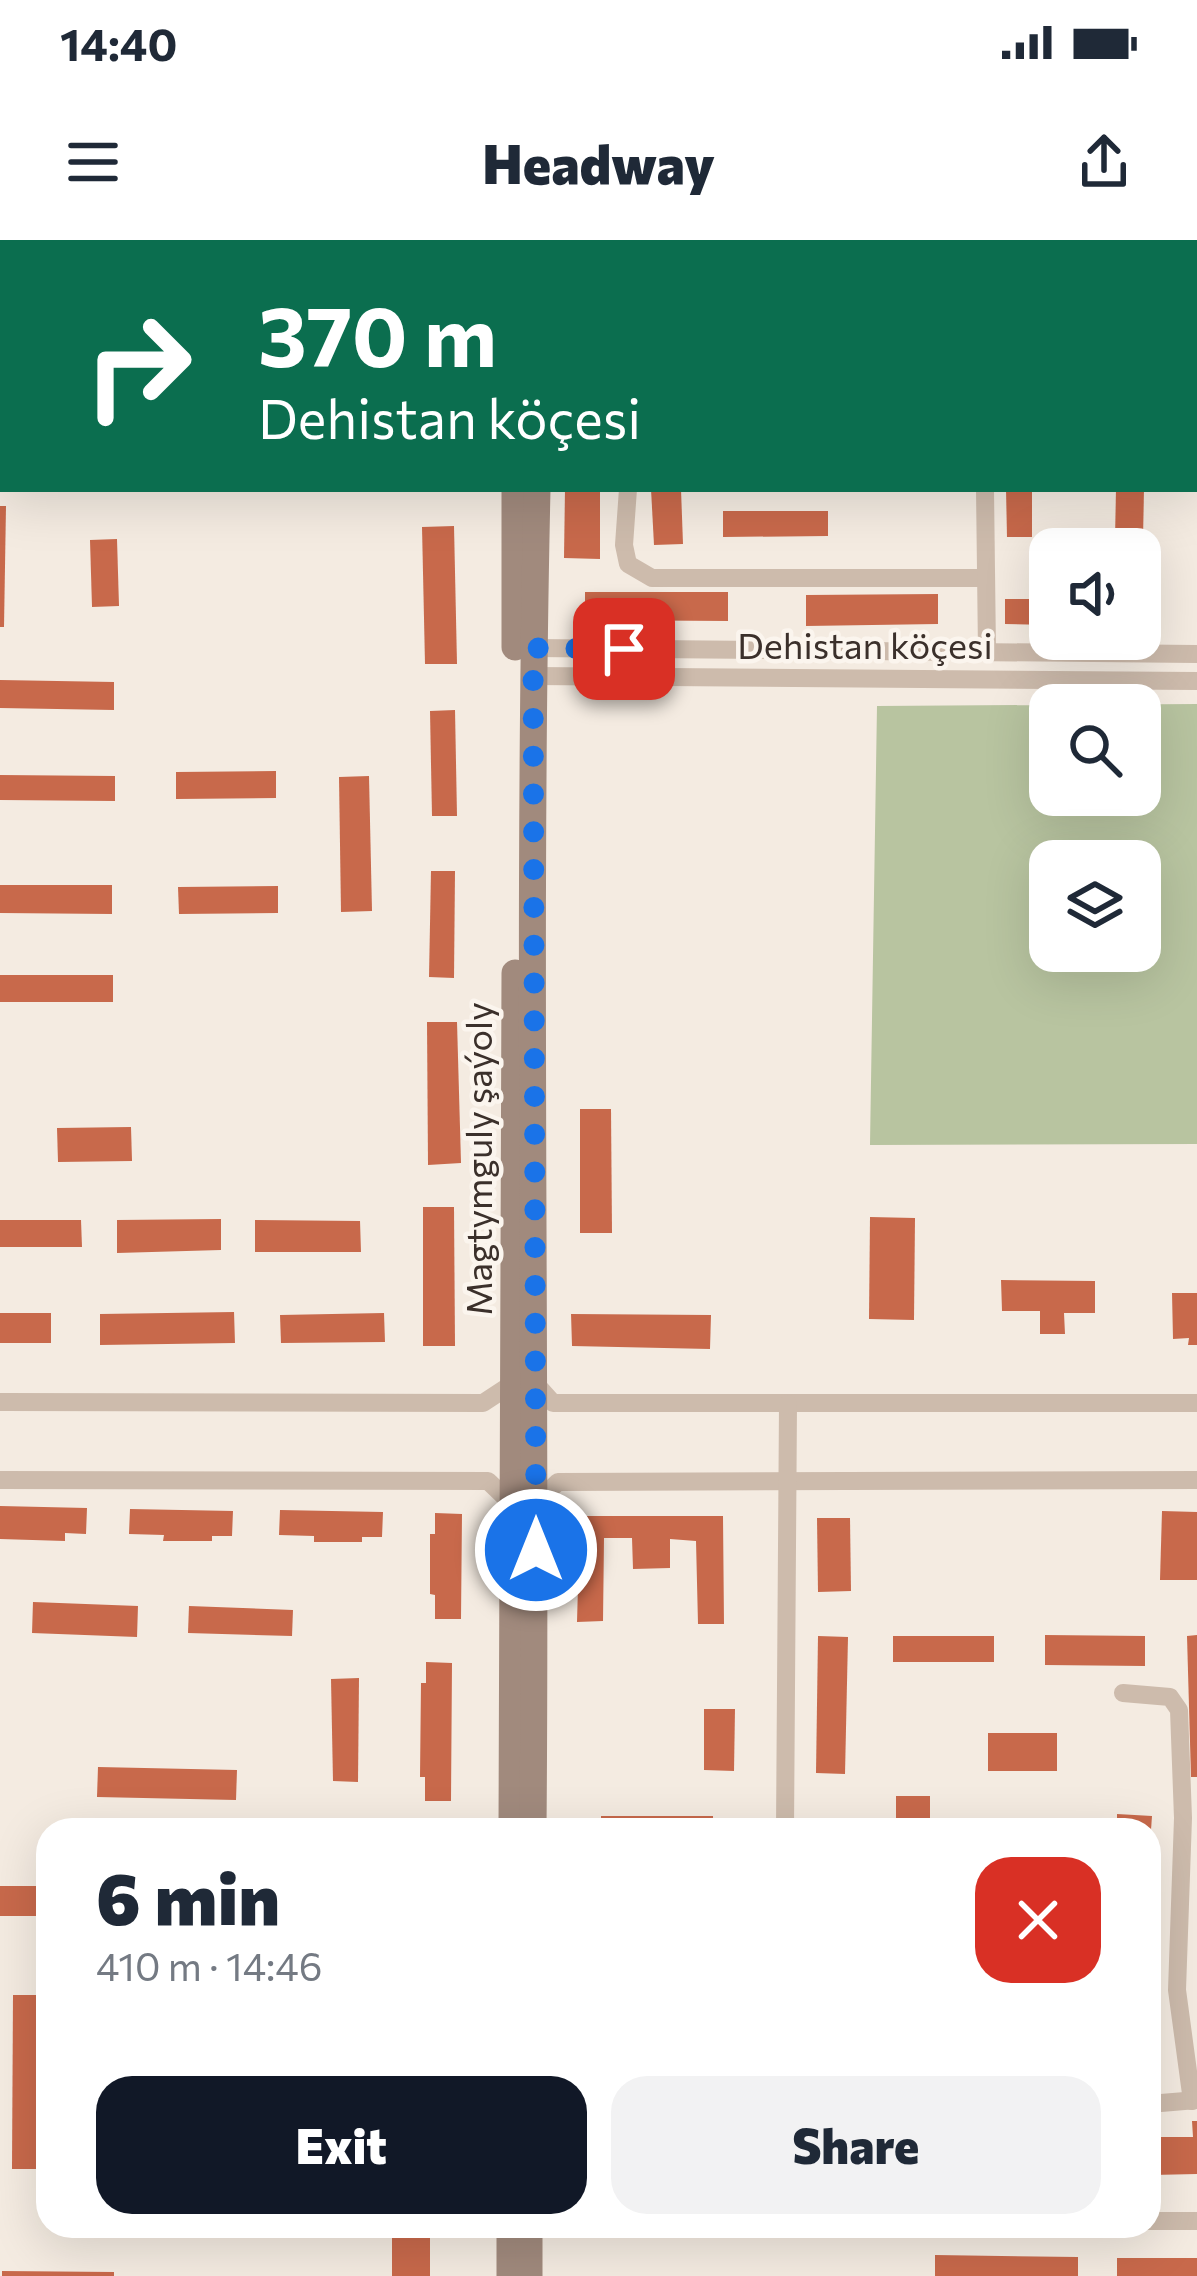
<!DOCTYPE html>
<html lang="en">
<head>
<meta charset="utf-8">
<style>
	body { margin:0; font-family:Commissioner,sans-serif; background:#f2f2f3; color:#1f2937; height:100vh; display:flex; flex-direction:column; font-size:45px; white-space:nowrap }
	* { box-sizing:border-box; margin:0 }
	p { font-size:39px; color:#747a83 }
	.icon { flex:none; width:66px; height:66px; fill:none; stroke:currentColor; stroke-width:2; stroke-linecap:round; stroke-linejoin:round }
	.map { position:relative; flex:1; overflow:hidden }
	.side { position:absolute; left:36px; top:1578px; width:1125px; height:420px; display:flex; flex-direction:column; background:#fff; border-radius:36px; box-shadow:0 12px 48px #0002 }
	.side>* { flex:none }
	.guide { position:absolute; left:0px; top:0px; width:1197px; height:252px; box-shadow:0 12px 48px #0002; background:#0b6e4f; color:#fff; overflow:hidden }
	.fabs { position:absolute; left:1029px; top:288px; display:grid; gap:24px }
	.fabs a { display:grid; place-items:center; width:132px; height:132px; border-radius:24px; background:#fff; box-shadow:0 12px 48px #0002; font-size:60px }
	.pin { position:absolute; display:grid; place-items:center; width:102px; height:102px; color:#fff; margin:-51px; border-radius:24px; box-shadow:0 6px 18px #0006 }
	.me { position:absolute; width:132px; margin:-66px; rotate:0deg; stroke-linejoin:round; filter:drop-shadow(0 0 9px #0008) }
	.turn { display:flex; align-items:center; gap:42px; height:252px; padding:0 60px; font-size:54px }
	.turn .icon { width:156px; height:156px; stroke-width:2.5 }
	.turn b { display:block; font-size:84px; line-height:102px }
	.round { display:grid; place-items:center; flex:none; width:126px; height:126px; border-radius:36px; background:#f2f2f3 }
	.head { display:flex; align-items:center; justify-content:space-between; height:204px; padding:0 60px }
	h1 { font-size:72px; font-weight:800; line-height:90px }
	.cta { display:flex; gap:24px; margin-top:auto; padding:24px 60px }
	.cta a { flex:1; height:138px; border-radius:36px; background:#111827; color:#fff; font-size:48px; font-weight:800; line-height:138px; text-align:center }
	.cta a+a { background:#f2f2f3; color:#1f2937 }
	.status { display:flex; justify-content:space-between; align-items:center; height:84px; padding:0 60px; background:#fff; direction:ltr }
	.status svg { height:33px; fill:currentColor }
	header { display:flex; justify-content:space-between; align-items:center; height:156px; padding:0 60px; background:#fff; font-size:54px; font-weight:800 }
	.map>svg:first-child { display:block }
	.green { fill:#b8c4a0; fill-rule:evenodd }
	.building { fill:#c8694b }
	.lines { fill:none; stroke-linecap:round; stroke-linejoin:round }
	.street { stroke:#cdbbac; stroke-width:18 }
	.secondary { stroke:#a18a7d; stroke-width:27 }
	.route { stroke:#1a73e8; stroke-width:21; stroke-dasharray:0 37.8 }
	.labels { text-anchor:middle; stroke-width:9; stroke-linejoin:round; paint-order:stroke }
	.street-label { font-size:36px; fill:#3b302b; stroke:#fbf5ee }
</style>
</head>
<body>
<div class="status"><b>14:40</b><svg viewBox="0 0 49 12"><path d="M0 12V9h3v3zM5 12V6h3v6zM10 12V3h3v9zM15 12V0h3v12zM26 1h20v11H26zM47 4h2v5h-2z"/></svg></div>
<header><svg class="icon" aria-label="menu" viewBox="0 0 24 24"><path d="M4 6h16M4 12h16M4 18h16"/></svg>Headway<svg class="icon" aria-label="share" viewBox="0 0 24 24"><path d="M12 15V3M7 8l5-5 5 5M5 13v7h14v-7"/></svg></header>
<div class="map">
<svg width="1197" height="2036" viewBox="0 0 1197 2036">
	<rect width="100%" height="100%" fill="#f4ebe1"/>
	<path class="green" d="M 1197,464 L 1197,904 L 870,905 L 877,466 ZM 1050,465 L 1140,465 L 1140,555 L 1050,555 ZM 1050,621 L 1140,621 L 1140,711 L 1050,711 Z"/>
	<g class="building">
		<path d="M 565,249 L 600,249 L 600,319 L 564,318 Z"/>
		<path d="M 651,249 L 681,249 L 683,304 L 654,305 Z"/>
		<path d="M 1006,249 L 1032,249 L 1032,297 L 1007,297 Z"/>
		<path d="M 1116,249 L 1144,249 L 1143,299 L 1115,299 Z"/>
		<path d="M 0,266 L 6,266 L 4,387 L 0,387 Z"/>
		<path d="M 723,271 L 828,271 L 828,296 L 723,297 Z"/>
		<path d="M 454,286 L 457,424 L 425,424 L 422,287 Z"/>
		<path d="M 117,299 L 119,366 L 92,367 L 90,300 Z"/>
		<path d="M 585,352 L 728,352 L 728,381 L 585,380 Z"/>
		<path d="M 938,354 L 938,384 L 806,386 L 806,355 Z"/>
		<path d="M 1005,359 L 1050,359 L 1050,385 L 1005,384 Z"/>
		<path d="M 0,440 L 114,442 L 114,470 L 0,468 Z"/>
		<path d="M 455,470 L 457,576 L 432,576 L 430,471 Z"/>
		<path d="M 276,531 L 276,558 L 176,559 L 176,532 Z"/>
		<path d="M 0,535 L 115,536 L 115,561 L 0,560 Z"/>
		<path d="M 369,536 L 372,671 L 341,672 L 339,537 Z"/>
		<path d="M 431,631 L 455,631 L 454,738 L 429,737 Z"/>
		<path d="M 0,645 L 112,645 L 112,674 L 0,673 Z"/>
		<path d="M 278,646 L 278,673 L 179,674 L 178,647 Z"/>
		<rect x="0" y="735" width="113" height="27"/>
		<path d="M 427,782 L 457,782 L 461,923 L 428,925 Z"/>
		<path d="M 580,869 L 611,869 L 612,993 L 580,993 Z"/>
		<path d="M 131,887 L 132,921 L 58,922 L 57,888 Z"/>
		<path d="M 423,967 L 454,967 L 455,1106 L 423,1106 Z"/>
		<path d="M 870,977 L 915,978 L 914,1080 L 869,1079 Z"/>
		<path d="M 221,979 L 221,1010 L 117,1013 L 117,980 Z"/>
		<path d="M 0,980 L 81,980 L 82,1007 L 0,1007 Z"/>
		<path d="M 255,980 L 360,981 L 361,1012 L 255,1012 Z"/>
		<path d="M 1001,1040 L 1095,1041 L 1095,1073 L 1064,1073 L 1065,1094 L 1040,1094 L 1040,1071 L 1002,1071 Z"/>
		<path d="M 1172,1053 L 1197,1053 L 1197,1105 L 1188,1105 L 1189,1098 L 1173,1099 Z"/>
		<path d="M 234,1072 L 235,1103 L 100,1105 L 100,1074 Z"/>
		<rect x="0" y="1073" width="51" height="30"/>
		<path d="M 384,1073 L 385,1102 L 281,1103 L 280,1075 Z"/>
		<path d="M 571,1074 L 711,1075 L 710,1109 L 572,1106 Z"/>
		<path d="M 0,1266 L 87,1268 L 86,1294 L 65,1293 L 65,1301 L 0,1299 Z"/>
		<path d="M 130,1269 L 233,1271 L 232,1296 L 212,1296 L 212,1301 L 163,1301 L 164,1295 L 129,1294 Z"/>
		<path d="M 280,1270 L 383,1272 L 382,1297 L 362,1297 L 362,1302 L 314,1302 L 314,1296 L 279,1295 Z"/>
		<path d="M 1162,1271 L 1197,1272 L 1197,1340 L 1160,1340 Z"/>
		<path d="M 435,1273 L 462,1274 L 461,1379 L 435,1379 L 435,1355 L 430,1354 L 430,1294 L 435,1294 Z"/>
		<path d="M 580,1276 L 723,1276 L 724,1384 L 698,1384 L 696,1301 L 670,1299 L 670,1328 L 633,1329 L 632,1298 L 604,1298 L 603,1381 L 577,1382 Z"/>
		<path d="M 817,1278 L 850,1278 L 851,1351 L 818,1352 Z"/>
		<path d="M 33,1362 L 138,1366 L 137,1397 L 32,1393 Z"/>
		<path d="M 189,1366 L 293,1370 L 292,1396 L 188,1393 Z"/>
		<path d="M 1045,1395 L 1145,1396 L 1145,1426 L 1045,1425 Z"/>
		<path d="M 1197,1395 L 1197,1537 L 1191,1537 L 1187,1396 Z"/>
		<path d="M 818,1396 L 848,1397 L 845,1534 L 816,1533 Z"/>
		<rect x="893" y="1396" width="101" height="26"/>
		<path d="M 426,1422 L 452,1423 L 451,1561 L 425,1561 L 425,1537 L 420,1537 L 421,1443 L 426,1443 Z"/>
		<path d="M 359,1438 L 358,1542 L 333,1541 L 331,1439 Z"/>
		<path d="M 704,1469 L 735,1469 L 734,1531 L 704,1530 Z"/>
		<rect x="988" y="1493" width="69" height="38"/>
		<path d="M 98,1527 L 237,1530 L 236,1560 L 97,1557 Z"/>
		<rect x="896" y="1556" width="34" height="34"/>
		<path d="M 1117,1574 L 1152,1576 L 1151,1590 L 1117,1590 Z"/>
		<rect x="601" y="1576" width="112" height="14"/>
		<rect x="0" y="1646" width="48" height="30"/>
		<path d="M 13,1755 L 48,1755 L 48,1929 L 12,1929 Z"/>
		<path d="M 1192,1881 L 1197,1881 L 1197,1934 L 1152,1935 L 1151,1897 L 1193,1897 Z"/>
		<path d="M 298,1986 L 430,1986 L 430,2036 L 392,2036 L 392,1997 L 298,1997 Z"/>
		<path d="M 935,2015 L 1078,2017 L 1078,2036 L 935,2036 Z"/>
		<rect x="1117" y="2018" width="80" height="18"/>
		<path d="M 2,2031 L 114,2032 L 114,2036 L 2,2036 Z"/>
	</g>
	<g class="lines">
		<g class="street">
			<path d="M 628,249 L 624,305 L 628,324 L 652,338 L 986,338"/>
			<path d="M 985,249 L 987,412"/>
			<path d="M 533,408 L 1197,414"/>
			<path d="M 533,436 L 1197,441"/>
			<path d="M 0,1162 L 483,1163 L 515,1142 L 535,1143 L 553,1163 L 1197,1163"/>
			<path d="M 0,1240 L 488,1241 L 512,1264 L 536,1263 L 558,1242 L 1197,1240"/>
			<path d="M 1123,1453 L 1170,1457 L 1179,1470 L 1183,1578 L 1177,1750 L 1192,1861"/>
			<path d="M 785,1590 L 788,1164"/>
			<path d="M 1149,1864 L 1197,1860"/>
			<path d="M 1149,1981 L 1197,1981"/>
		</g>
		<g class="secondary">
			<path d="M 539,0 L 539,3"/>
			<path d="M 583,0 L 587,3"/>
			<path d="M 480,3 L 483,0"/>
			<path d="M 515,3 L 515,0"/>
			<path d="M 0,40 L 3,40"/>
			<path d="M 1194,47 L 1197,46"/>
			<path d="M 1194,72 L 1197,72"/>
			<path d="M 0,73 L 3,73"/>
			<path d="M 515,407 L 515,249"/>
			<path d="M 512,1590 L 515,733"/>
			<path d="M 533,1590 C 537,1143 527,696 537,249"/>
			<path d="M 510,1986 L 510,2036"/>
			<path d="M 529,1986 L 529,2036"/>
		</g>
	</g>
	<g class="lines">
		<path class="route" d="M 536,1310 L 533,408 L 624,409"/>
	</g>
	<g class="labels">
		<g class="street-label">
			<text x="865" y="419">Dehistan köçesi</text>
			<text transform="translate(479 919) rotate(-90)" y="13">Magtymguly şaýoly</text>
		</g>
	</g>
</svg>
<div class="fabs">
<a><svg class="icon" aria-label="sound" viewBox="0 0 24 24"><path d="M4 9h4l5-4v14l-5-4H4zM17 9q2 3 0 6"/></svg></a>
<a><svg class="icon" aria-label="search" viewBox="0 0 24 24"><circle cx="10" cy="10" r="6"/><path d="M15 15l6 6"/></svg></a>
<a><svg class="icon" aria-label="layers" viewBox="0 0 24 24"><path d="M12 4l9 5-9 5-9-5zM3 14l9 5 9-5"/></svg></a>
</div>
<div class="pin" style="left:624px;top:409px;background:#d93025"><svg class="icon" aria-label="arrive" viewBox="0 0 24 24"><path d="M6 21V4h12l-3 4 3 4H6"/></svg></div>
<svg class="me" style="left:536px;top:1310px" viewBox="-20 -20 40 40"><circle r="17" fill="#1a73e8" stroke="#fff" stroke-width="3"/><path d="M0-11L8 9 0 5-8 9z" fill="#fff"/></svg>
<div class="guide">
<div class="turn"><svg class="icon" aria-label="right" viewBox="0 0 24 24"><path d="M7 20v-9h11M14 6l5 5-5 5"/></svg><div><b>370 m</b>Dehistan köçesi</div></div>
</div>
<section class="side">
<div class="head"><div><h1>6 min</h1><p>410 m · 14:46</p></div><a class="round" style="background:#d93025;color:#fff"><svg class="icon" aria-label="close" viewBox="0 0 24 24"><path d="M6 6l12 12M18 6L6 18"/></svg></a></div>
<div class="cta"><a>Exit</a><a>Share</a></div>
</section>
</div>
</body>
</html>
